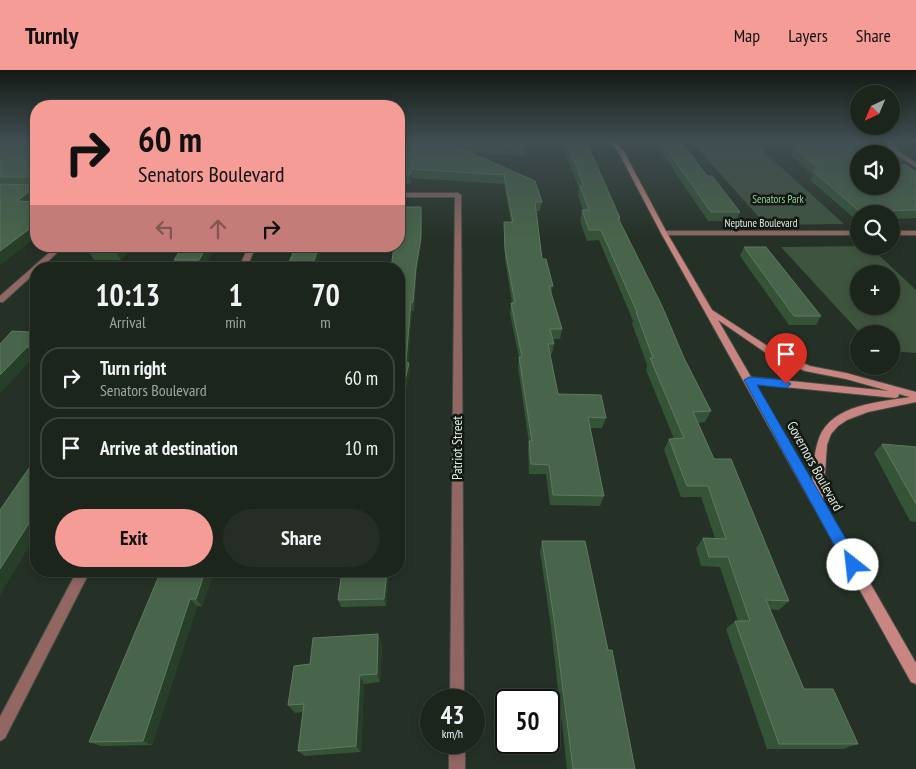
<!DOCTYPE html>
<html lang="en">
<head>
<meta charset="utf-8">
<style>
	body { margin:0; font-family:"PT Sans Narrow",sans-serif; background:#252d25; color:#f1f3f6; height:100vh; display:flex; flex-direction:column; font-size:19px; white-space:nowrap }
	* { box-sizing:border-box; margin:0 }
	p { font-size:16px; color:#a0a5a3 }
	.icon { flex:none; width:28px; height:28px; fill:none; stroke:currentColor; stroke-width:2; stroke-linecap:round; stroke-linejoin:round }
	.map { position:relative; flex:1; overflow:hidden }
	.panel { position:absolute; left:30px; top:192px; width:375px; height:315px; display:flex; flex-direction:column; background:#1c251c; border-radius:20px; box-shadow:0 2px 8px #0003,0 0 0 1px #3a423b }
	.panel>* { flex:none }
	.banner { position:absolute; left:30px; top:30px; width:375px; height:152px; border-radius:20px; box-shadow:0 2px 8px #0003,0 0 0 1px #3a423b; background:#f59c96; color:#111; overflow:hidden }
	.needle { width:32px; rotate:224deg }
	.fabs { position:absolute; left:850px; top:15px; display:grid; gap:10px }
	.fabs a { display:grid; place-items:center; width:50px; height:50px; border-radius:50%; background:#1c251c; box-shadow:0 2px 8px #0003,0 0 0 1px #3a423b; font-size:25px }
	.speed { position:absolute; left:420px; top:619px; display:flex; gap:10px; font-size:25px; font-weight:700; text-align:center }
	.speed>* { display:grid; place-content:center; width:65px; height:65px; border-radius:50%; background:#1c251c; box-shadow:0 2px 8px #0003,0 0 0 1px #3a423b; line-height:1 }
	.speed small { font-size:12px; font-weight:400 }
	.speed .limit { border:2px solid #111; border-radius:8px; background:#fff; color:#111 }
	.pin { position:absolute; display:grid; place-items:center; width:42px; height:42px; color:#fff; margin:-51px -21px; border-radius:50% 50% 50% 0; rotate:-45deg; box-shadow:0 0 5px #0007 }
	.pin .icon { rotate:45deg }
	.me { position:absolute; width:55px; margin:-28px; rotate:331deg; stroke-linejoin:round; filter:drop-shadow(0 0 4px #0008) }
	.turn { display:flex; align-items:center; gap:18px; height:105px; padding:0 25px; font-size:22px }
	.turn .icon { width:65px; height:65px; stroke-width:2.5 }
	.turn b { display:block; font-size:35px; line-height:42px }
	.lanes { display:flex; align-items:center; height:48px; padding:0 25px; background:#0003; justify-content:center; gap:25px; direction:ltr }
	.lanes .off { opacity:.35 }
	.eta { display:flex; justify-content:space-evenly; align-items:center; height:85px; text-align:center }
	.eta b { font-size:30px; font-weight:600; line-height:35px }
	.cta { display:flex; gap:10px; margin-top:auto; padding:10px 25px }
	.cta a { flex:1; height:58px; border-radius:30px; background:#f59c96; color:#111; font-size:20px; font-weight:600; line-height:58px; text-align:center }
	.cta a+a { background:#252d25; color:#f1f3f6 }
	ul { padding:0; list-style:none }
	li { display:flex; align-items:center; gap:15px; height:62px; margin:0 10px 8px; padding:0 15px; border:2px solid #3a423b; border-radius:20px }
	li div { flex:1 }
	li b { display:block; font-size:19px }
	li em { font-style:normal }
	header { display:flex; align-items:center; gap:30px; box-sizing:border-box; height:70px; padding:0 25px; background:#f59c96; color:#111 }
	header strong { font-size:24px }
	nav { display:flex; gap:28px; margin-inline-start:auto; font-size:18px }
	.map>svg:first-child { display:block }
	.green { fill:#3f543f; fill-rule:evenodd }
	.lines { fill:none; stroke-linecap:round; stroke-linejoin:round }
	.street-casing { stroke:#444f44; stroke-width:2 }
	.secondary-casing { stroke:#444f44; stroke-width:2 }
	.street { fill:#916663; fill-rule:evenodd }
	.secondary { fill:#c88581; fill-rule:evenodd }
	.wall { fill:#355337 }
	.shaded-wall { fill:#273f28 }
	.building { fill:#48644a; stroke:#607962 }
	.route { fill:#1a73e8; stroke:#114b97 }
	.labels { text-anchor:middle; stroke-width:5; stroke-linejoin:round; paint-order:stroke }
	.far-park-label { font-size:11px; fill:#9cd39e; stroke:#121812 }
	.far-street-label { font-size:11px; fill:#e4ebe4; stroke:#121812 }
	.street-label { font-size:14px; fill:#e4ebe4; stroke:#121812 }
</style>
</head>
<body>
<header>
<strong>Turnly</strong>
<nav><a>Map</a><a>Layers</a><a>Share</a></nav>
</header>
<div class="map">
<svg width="916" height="699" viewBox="0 0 916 699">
	<rect width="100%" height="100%" fill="#253126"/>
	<g class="green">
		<path d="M 691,71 L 752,71 L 844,154 L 766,155 Z"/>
		<path d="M 869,176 L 916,220 L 916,283 L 891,281 L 891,264 L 861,264 L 781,177 ZM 859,204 L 891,204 L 891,236 L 859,236 Z"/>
	</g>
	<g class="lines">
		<g class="street-casing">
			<g id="street">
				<path d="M 884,71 L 889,71 L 899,82 L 916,93 L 916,97 L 895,84 Z"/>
				<path d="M 399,123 L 458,123 L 461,125 L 464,630 L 450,630 L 455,127 L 399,127 Z"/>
				<path d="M 859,161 L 859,165 L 664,165 L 661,163 L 664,161 Z"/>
				<rect x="891" y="161" width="25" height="4"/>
				<path d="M 57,176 L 64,176 L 40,199 L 36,199 L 36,202 L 3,232 L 0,232 L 0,226 Z"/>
				<path d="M 249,176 L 256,176 L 246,199 L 238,199 Z"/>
				<path d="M 77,501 L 90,501 L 5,668 L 0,671 L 0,647 Z"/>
				<rect x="449" y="672" width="16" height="27"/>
			</g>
		</g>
		<g class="secondary-casing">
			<path id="secondary" d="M 609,71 L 614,71 L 623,80 L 667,163 L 712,240 L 775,281 L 810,296 L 846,303 L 916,322 L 916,332 L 868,342 L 847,350 L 838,356 L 831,364 L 827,375 L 823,431 L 916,593 L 916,614 L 911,612 L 661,163 L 618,81 ZM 718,250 L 769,285 L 805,301 L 846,309 L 889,321 L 751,307 ZM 755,314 L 895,328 L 898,327 L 899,324 L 910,327 C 880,332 832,334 819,368 C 814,382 813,399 812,414 Z"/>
		</g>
		<use href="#street" class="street"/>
		<use href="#secondary" class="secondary"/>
	</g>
	<g class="wall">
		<path d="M 0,71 L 36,71 L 36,128 L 31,132 L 36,132 L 36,166 L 0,195 Z"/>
		<path d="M 399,71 L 525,76 L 524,85 L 471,83 L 535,111 L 542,132 L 540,141 L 536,141 L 542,189 L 553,216 L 551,223 L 562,259 L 560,269 L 553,269 L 554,274 L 552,284 L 550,284 L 558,324 L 606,348 L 602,358 L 590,358 L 604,426 L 600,436 L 550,435 L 546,404 L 529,404 L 528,381 L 529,373 L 518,297 L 519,288 L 510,243 L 511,233 L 512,233 L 505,189 L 504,161 L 504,152 L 511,152 L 504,114 L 412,108 L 411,114 L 399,114 Z"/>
		<path d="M 565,71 L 620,148 L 620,151 L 684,288 L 711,341 L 705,352 L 698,353 L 714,389 L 789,531 L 779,540 L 770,539 L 804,619 L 858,674 L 843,679 L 767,679 L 726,559 L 735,551 L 738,551 L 720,497 L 701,496 L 696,478 L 703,468 L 715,468 L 701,427 L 681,427 L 664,380 L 669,369 L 674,369 L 646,300 L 647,295 L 632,253 L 633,251 L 599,170 L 587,171 L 580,151 L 582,140 L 583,140 L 578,126 L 579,118 L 564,80 Z"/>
		<path d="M 654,71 L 681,71 L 707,106 L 740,142 L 736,151 L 708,151 Z"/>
		<path d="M 850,71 L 869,71 L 868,72 L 880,84 L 859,84 L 859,116 L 916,102 L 916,148 L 891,149 L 891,144 L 859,144 L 859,149 L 855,149 L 810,110 L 813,105 L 790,84 L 793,77 L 794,77 L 796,73 L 854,72 Z"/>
		<path d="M 422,146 L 421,176 L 416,206 L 414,241 L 412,241 L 408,293 L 409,293 L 410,302 L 399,351 L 399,199 Z"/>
		<path d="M 133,176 L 121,190 L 94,190 L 89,182 Z"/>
		<path d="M 216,176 L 203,198 L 178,198 L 174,190 Z"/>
		<path d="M 744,177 L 821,246 L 816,255 L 789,255 L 740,186 Z"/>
		<path d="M 36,254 L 36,286 L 34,286 L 0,323 L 29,262 Z"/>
		<path d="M 882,374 L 916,377 L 916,452 L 910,451 L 874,383 Z"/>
		<path d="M 542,471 L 608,580 L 635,699 L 567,699 L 551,557 L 540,482 Z"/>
		<path d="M 161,501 L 214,501 L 202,536 L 197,536 L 152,675 L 101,676 L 89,672 Z"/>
		<path d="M 342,501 L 389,501 L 386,536 L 341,537 L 338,530 Z"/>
		<path d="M 382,574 L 380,612 L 364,614 L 361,682 L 305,686 L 298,681 L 303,642 L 295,643 L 288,635 L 310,594 Z"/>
	</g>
	<g class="shaded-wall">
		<path d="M 864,77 L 861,84 L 850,81 Z"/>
		<path d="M 412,99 L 412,108 L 411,114 L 410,105 Z"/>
		<path d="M 36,116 L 36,128 L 22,139 L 17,131 Z"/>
		<path d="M 421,137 L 421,176 L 416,206 L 414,241 L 413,232 L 416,197 Z"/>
		<path d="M 36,154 L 36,166 L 0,195 L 0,181 Z"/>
		<path d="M 121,176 L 133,176 L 121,190 L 116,182 Z"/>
		<path d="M 207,176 L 216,176 L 203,198 L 199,190 Z"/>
		<path d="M 319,176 L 323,176 L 316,199 L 311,199 Z"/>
		<path d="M 411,232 L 412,241 L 407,301 L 409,293 L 410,302 L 399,351 L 399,337 L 406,292 Z"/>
		<path d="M 27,277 L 34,286 L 0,323 L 0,305 Z"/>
		<path d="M 399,368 L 400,377 L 399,392 Z"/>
		<path d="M 36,442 L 36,465 L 0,525 L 0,499 Z"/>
		<path d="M 205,501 L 214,501 L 202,536 L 196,529 Z"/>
		<path d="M 387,501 L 389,501 L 386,536 L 384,529 Z"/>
		<path d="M 190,529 L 197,536 L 152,675 L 143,671 Z"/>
		<path d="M 378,564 L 382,574 L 380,612 L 377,604 Z"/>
		<path d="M 360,605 L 364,614 L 361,682 L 356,676 Z"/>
	</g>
	<g class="building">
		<path d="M 0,71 L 36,71 L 36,116 L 17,131 L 36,132 L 36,154 L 0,181 L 0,114 L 31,115 L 33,109 L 31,107 L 0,107 Z"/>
		<path d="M 399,71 L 524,71 L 525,76 L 451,74 L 535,111 L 542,132 L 535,132 L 542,189 L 546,189 L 553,216 L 549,216 L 562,259 L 550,259 L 554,274 L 548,274 L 558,324 L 601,325 L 606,348 L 588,347 L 604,426 L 553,425 L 549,395 L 531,394 L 529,371 L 532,371 L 519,287 L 522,287 L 511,233 L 515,233 L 505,179 L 504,152 L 513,152 L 504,105 L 412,99 L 410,105 L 399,105 Z"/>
		<path d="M 566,71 L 586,71 L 620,148 L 618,148 L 662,236 L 684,288 L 711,341 L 693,342 L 714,389 L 731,389 L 789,531 L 766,530 L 804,619 L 833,619 L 858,674 L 779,674 L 735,551 L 750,551 L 728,487 L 709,487 L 703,468 L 726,469 L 708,416 L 687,416 L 669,369 L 684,368 L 650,288 L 653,288 L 636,242 L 637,242 L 601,160 L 589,160 L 582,140 L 589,140 L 580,116 L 584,116 Z"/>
		<path d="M 661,71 L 681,71 L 707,106 L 712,106 L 740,142 L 711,142 Z"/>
		<path d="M 873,72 L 880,84 L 864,84 L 865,83 L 864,77 L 850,81 L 861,84 L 859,84 L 859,116 L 891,116 L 891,95 L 906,95 L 916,102 L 916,140 L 859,141 L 814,102 L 817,97 L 793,77 L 801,77 L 796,73 Z"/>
		<path d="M 400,137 L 421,137 L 421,167 L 416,197 L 413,232 L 411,232 L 406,292 L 409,293 L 399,337 L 399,199 L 391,199 L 394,176 L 399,176 L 399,148 Z"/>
		<path d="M 95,176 L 121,176 L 116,182 L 89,182 Z"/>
		<path d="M 183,176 L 207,176 L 199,190 L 174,190 Z"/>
		<path d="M 296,176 L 319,176 L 311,199 L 286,199 Z"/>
		<path d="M 744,177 L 766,177 L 821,246 L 794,246 Z"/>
		<path d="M 71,198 L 96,198 L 70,199 Z"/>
		<path d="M 159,198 L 189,198 L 189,199 Z"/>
		<path d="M 36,254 L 36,277 L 27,277 L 0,305 L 0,274 L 12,261 L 29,262 Z"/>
		<path d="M 882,374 L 916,377 L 916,434 Z"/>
		<path d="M 36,388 L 36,442 L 0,499 L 0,440 Z"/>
		<path d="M 542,471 L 585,471 L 608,580 L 612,580 L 635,699 L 573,699 L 554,549 Z"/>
		<path d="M 161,501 L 205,501 L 196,529 L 190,529 L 143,671 L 89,672 Z"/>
		<path d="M 342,501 L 387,501 L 384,529 L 338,530 Z"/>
		<path d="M 378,564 L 377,604 L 360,605 L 356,676 L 298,681 L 304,634 L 288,635 L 294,596 L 310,594 L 313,568 Z"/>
	</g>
	<linearGradient id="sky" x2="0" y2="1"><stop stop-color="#141b15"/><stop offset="0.42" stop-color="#404e52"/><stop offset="1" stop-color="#404e52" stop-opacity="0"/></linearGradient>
	<rect width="916" height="169" fill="url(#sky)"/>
	<path class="route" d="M 749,307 L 786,310 L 791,314 L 786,318 L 757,315 L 858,490 L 860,495 L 858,500 L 853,502 L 848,500 L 744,310 Z"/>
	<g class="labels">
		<g class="far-park-label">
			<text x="778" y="133">Senators Park</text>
		</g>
		<g class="far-street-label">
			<text x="761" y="157">Neptune Boulevard</text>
		</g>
		<g class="street-label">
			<text transform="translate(457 378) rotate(-90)" y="5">Patriot Street</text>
			<text transform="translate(815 396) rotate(61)" y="5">Governors Boulevard</text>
		</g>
	</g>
</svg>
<div class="fabs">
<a><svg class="needle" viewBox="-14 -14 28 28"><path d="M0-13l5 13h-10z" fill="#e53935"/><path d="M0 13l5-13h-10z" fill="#a0a5a3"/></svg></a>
<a><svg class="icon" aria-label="sound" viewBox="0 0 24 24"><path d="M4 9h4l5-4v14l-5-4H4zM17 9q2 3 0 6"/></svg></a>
<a><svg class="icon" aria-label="search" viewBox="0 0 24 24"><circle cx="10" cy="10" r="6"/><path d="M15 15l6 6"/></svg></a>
<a>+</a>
<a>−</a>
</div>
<div class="speed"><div>43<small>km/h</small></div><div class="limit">50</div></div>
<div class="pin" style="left:786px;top:314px;background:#d93025"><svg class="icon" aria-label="arrive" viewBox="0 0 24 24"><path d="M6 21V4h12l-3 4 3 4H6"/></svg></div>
<svg class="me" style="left:853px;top:495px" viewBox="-20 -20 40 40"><circle r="19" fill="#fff"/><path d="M0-13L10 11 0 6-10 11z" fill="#1a73e8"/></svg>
<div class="banner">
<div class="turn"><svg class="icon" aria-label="right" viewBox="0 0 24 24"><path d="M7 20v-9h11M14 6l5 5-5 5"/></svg><div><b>60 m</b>Senators Boulevard</div></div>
<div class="lanes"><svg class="icon off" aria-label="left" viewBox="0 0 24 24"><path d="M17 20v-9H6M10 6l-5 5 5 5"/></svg><svg class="icon off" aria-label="ahead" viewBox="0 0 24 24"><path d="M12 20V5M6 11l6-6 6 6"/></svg><svg class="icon" aria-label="right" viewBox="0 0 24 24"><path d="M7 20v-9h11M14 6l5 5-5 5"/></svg></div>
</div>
<section class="panel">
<div class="eta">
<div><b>10:13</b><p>Arrival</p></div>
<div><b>1</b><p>min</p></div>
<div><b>70</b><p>m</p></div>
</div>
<ul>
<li><svg class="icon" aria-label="right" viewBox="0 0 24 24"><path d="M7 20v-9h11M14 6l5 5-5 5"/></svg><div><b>Turn right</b><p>Senators Boulevard</p></div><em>60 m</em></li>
<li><svg class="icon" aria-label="arrive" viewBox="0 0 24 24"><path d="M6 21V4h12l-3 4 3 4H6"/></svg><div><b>Arrive at destination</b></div><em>10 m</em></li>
</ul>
<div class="cta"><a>Exit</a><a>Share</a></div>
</section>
</div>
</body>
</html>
